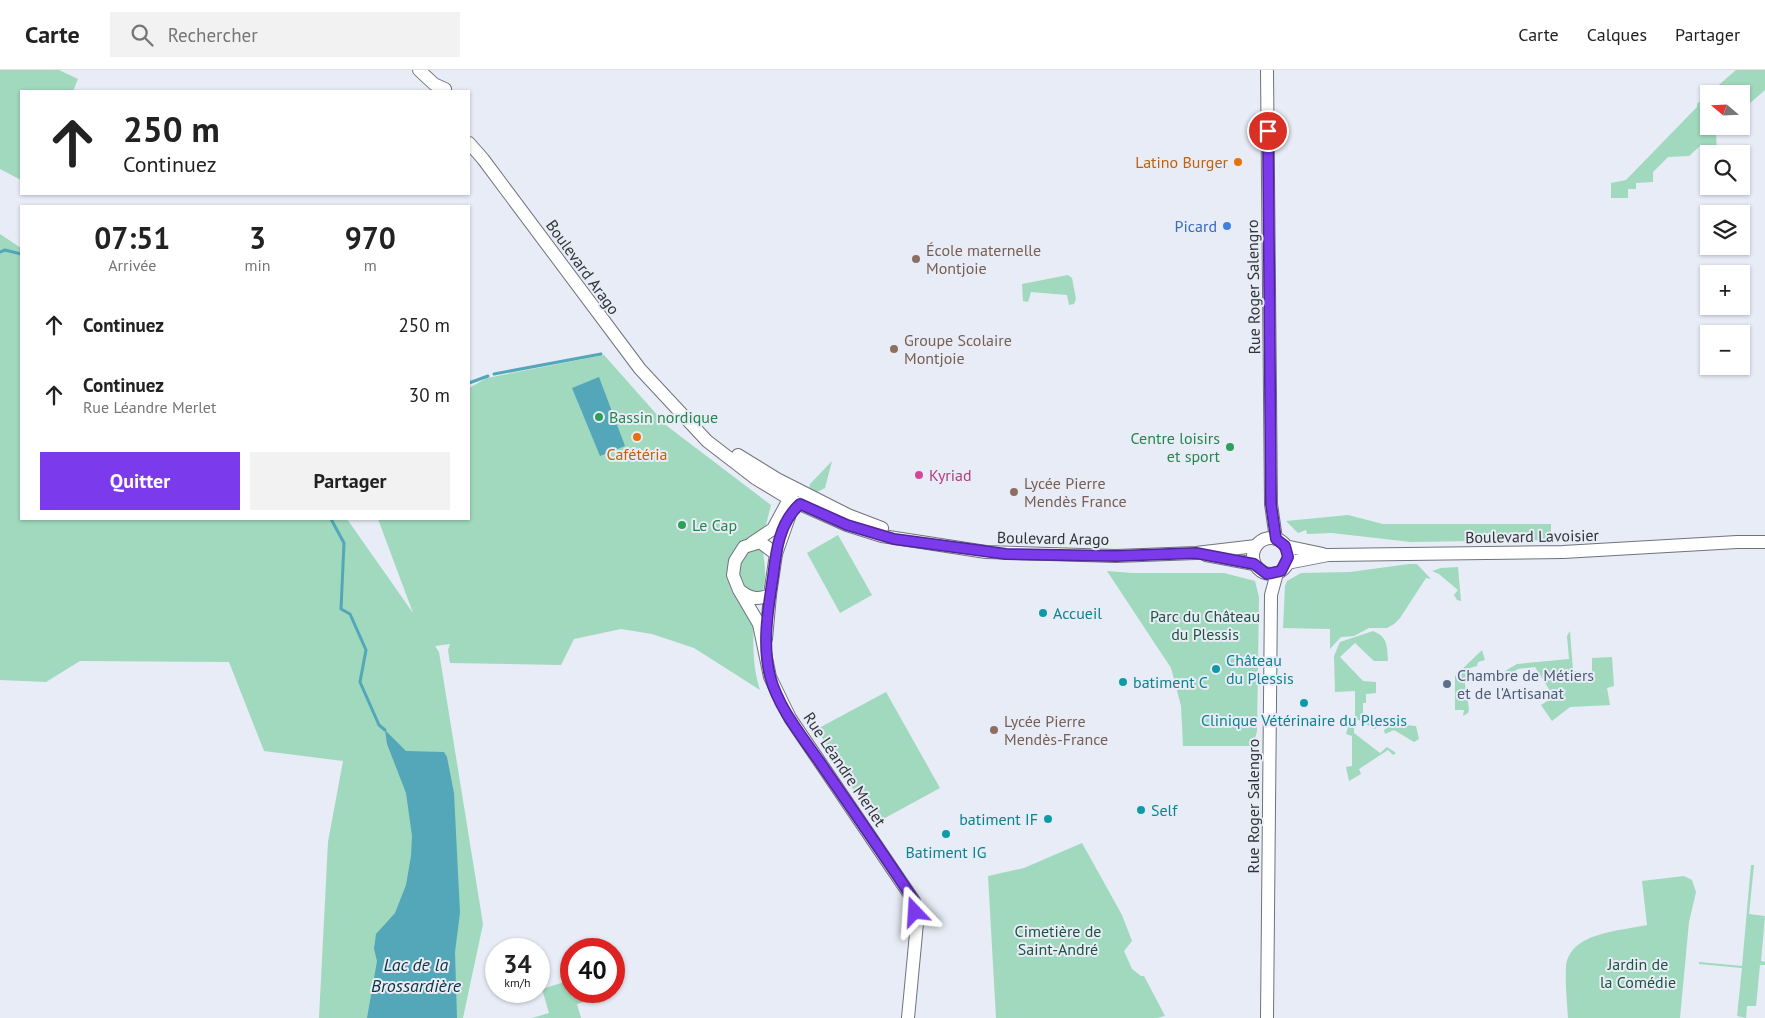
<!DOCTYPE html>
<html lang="fr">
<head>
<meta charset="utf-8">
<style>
	body { margin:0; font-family:"PT Sans",sans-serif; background:#f2f2f2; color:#222; height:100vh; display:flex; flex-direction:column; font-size:19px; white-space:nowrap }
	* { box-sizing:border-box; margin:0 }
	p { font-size:16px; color:#767676 }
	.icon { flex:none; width:28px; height:28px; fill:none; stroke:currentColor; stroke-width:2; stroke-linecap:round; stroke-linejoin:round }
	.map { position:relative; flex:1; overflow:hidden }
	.panel { position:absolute; left:20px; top:135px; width:450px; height:315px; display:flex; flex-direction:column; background:#fff; border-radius:0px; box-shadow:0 1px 4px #0004 }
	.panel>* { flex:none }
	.guide { position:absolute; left:20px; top:20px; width:450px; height:105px; border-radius:0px; box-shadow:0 1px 4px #0004; background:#fff; color:#222; overflow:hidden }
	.needle { width:32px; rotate:289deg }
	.buttons { position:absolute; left:1700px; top:15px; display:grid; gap:10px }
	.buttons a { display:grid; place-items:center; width:50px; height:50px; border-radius:0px; background:#fff; box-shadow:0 1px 4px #0004; font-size:25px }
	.speed { position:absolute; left:485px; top:868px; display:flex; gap:10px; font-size:25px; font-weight:700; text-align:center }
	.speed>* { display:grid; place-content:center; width:65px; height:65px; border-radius:50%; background:#fff; box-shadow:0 1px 4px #0004; line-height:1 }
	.speed small { font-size:12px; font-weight:400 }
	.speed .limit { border:8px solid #d22; background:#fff; color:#111 }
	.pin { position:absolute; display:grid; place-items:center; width:42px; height:42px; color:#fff; margin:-21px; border:2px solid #fff; border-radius:50%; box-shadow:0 1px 5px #0007 }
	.me { position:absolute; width:55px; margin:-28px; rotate:340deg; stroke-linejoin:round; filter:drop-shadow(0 0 4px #0008) }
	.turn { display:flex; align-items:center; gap:18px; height:105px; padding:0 20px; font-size:22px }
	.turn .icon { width:65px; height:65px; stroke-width:2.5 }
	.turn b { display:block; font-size:35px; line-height:42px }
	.eta { display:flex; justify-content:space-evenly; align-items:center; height:85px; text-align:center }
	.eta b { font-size:30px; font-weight:600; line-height:35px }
	.primary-button { display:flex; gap:10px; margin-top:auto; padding:10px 20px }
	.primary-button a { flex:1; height:58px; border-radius:0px; background:#7c3aed; color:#fff; font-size:20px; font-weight:600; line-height:58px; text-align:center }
	.primary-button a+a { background:#f2f2f2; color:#222 }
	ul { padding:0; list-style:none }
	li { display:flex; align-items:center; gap:15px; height:70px; padding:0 20px }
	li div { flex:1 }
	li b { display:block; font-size:19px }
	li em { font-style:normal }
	header { display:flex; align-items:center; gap:30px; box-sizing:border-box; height:70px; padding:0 25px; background:#fff; border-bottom:1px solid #e0e0e0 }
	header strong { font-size:24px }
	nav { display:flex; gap:28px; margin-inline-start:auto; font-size:18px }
	.search { width:350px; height:45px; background:#f2f2f2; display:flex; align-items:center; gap:12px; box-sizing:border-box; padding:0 18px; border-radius:0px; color:#767676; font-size:19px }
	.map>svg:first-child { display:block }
	.green { fill:#a0d9bd }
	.water { fill:#53a7b9 }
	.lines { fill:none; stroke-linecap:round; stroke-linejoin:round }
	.stream { stroke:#53a7b9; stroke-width:3 }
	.secondary-casing { stroke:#6f737b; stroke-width:14 }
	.secondary { stroke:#fff; stroke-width:12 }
	.route-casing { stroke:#51269a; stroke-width:12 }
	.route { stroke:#7c3aed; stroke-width:9 }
	.food-dot { fill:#e8710a; stroke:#e7ecf6; stroke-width:2 }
	.shop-dot { fill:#3f7fe0; stroke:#e7ecf6; stroke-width:2 }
	.education-dot { fill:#8d6e63; stroke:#e7ecf6; stroke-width:2 }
	.leisure-dot { fill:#2e9e5b; stroke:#e7ecf6; stroke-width:2 }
	.hotel-dot { fill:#d1479c; stroke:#e7ecf6; stroke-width:2 }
	.culture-dot { fill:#0f9aa8; stroke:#e7ecf6; stroke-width:2 }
	.service-dot { fill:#5c6f8a; stroke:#e7ecf6; stroke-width:2 }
	.labels { text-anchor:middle; stroke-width:4; stroke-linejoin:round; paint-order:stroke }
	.food-label { font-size:16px; fill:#c56008; stroke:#e7ecf6; text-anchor:end }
	.shop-label { font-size:16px; fill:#366cbe; stroke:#e7ecf6; text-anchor:end }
	.education-label { font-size:16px; fill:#785e54; stroke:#e7ecf6; text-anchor:start }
	.street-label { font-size:16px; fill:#323437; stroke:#e7ecf6 }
	.leisure-label { font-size:16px; fill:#27864d; stroke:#e7ecf6; text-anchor:start }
	.hotel-label { font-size:16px; fill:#b23c85; stroke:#e7ecf6; text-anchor:start }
	.culture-label { font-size:16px; fill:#0d838f; stroke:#e7ecf6; text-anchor:start }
	.park-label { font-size:16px; fill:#1e543e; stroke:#e7ecf6 }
	.service-label { font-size:16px; fill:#4e5e75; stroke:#e7ecf6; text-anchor:start }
	.water-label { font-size:18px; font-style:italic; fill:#0b343c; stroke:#e7ecf6 }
</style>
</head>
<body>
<header>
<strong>Carte</strong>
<div class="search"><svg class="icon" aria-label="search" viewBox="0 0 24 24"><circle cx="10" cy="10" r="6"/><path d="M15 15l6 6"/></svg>Rechercher</div>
<nav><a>Carte</a><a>Calques</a><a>Partager</a></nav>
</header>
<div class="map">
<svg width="1765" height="948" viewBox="0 0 1765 948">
	<rect width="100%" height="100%" fill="#e7ecf6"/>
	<g class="green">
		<path d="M 0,0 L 59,0 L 78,9 L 73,21 L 21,21 L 21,110 L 0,99 Z"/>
		<path d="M 1736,0 L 1765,0 L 1765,20 L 1741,41 L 1741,24 L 1709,24 L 1709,56 L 1723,56 L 1716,62 L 1717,84 L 1709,84 L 1700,76 L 1689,86 L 1668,87 L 1653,102 L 1653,112 L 1636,113 L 1636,119 L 1628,119 L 1628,128 L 1611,128 L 1611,113 L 1626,110 L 1697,37 L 1697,34 Z"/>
		<path d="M 0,164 L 21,178 L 21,449 L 347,449 L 413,543 L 378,449 L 469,449 L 469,318 L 487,308 L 604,285 L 667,356 L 771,435 C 768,447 761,472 763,483 C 765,495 767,509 762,522 L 757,524 C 753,557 750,588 760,620 L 694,578 L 652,564 L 621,559 L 574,569 L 561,595 L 450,593 L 448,580 L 450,574 L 435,576 L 439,582 L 483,854 L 463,948 L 319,948 L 328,772 L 343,691 L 264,681 L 229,592 L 80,591 L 46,612 L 0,610 Z"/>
		<path d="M 1068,205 L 1072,208 L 1076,229 L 1074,234 L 1069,235 L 1067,225 L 1031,222 L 1028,232 L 1023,231 L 1022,214 Z"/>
		<path d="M 832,391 L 825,418 L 815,423 L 809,419 L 810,414 Z"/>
		<path d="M 1348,445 L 1383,454 L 1551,454 L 1551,470 L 1411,472 L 1332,463 L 1307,464 L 1306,460 L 1298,463 L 1286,451 Z"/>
		<path d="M 838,465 L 872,525 L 840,543 L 807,483 Z"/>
		<path d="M 1409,494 L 1417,494 L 1431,509 L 1426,508 L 1400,548 L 1394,554 L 1387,558 L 1369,558 L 1354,566 L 1341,567 L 1330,579 L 1330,559 L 1283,558 L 1285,516 L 1287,511 L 1301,503 L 1350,502 Z"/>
		<path d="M 1458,497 L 1461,531 L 1457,530 L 1454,525 L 1458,520 L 1439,504 L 1432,501 L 1441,498 Z"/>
		<path d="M 1107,501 L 1132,503 L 1224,503 L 1255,511 L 1259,527 L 1257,661 L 1253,676 L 1183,676 L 1181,636 L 1171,598 Z"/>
		<path d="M 1373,561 C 1388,567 1387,576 1388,591 L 1374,591 L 1355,573 L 1340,587 L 1363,611 L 1376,612 L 1376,623 L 1366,624 L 1366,633 L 1363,633 L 1363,648 L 1383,649 L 1383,653 L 1375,659 L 1355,648 L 1355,621 L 1335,622 L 1334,586 L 1340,572 Z"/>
		<path d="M 1570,561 L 1573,601 L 1592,603 L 1592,588 L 1612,587 L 1614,616 L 1607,618 L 1610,635 L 1570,637 L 1552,651 L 1541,635 L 1554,627 L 1535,597 L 1518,599 L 1502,610 L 1500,604 L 1517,594 L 1569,589 L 1567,566 Z"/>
		<path d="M 1482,580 L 1485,590 L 1478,592 L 1477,596 L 1470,598 L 1471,603 L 1464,608 L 1469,639 L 1468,643 L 1463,646 L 1464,640 L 1455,640 L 1455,606 Z"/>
		<path d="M 886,622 L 940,718 L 874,754 L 817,659 Z"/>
		<path d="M 1349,654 L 1354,658 L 1354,663 L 1380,683 L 1387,677 L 1396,683 L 1393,685 L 1388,680 L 1359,699 L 1361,704 L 1349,711 L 1346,697 L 1352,696 L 1352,666 L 1346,664 Z"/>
		<path d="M 1393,654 L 1416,656 L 1419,669 L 1414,672 L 1394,660 L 1385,664 L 1384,660 Z"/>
		<path d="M 1082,773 L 1122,845 L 1132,871 L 1124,881 L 1132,899 L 1141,906 L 1144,906 L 1165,946 L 1157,948 L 996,948 L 988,806 L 1024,798 Z"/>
		<path d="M 1751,795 L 1754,795 L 1749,844 L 1765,846 L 1761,891 L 1765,892 L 1765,895 L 1760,895 L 1756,936 L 1747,936 L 1746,948 L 1737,946 L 1742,898 L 1699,894 L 1699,892 L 1742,896 Z"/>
		<path d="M 1684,806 L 1692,810 L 1696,822 L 1689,852 L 1680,948 L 1568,948 C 1567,931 1565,913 1566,897 C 1569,862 1621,861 1647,855 L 1642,811 Z"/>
		<path d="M 571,910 L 571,921 L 595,921 L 597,928 L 577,934 L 581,948 L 532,948 L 549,943 L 542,919 Z"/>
	</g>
	<g class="water">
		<path d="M 599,307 L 625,376 L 600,386 L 572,318 Z"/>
		<path d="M 385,660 L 406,681 L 444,682 L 447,687 L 454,723 L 460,843 L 455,882 L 457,948 L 367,948 L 377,891 L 374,879 L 376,864 L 395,843 L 406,815 L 411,786 L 412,766 L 406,723 L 387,674 Z"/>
	</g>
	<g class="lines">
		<g class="stream">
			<path d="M 0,182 L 5,180 L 21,184"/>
			<path d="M 494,304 L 601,284"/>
			<path d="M 469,313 L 488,306"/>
			<path d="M 331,449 L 344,473 L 341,539 L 350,544 L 366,580 L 360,612 L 379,655 L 385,660"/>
		</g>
		<g class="secondary-casing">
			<g id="secondary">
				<path d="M 419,0 L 434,14 L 445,19"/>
				<path d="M 1267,0 L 1271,434 L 1276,469"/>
				<path d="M 469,73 L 483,89 L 640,299 L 707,371 L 755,408 L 793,431 L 847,455 L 882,466 L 986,482 L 1116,486 L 1196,483 L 1256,476"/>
				<path d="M 738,385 L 777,409 L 848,445 L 882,458"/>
				<circle cx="1271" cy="486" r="18"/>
				<path d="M 752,473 L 773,459 L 793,422"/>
				<path d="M 1285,476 L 1323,484"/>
				<path d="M 776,484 L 789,447"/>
				<path d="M 1206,485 L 1254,494"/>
				<path d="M 1287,493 L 1328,485 L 1563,482 L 1737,472 L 1765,472"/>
				<path d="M 739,520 C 750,529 757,530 770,525 L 776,484 L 760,472 L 744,477 L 735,491 L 733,505 L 739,520 L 759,554 L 770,607 L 790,648 L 914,831 L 917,853 L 908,948"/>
				<path d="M 766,569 L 770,525"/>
				<path d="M 1267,948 L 1271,525 L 1277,503"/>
			</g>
		</g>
		<use href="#secondary" class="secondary"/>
	</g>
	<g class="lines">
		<g class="route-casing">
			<path id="route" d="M 915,842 L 914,831 L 905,817 C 877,775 848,733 819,691 C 801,665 778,637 770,606 C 762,574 768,539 773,507 C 776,481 779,453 800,434 L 847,455 L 894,469 L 1006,484 L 1116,486 L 1196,483 L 1254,494 L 1267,504 L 1281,501 L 1288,487 L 1285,476 L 1276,469 L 1271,434 L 1268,61"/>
		</g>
		<use href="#route" class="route"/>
	</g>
	<g class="food-dot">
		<circle cx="1238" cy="92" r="5"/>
		<circle cx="637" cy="367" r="5"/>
	</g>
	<circle class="shop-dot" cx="1227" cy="156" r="5"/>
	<g class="education-dot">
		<circle cx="916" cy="189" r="5"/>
		<circle cx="894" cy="279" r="5"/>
		<circle cx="1014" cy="422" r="5"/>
		<circle cx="994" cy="660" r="5"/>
	</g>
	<g class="leisure-dot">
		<circle cx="599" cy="347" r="5"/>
		<circle cx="1230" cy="377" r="5"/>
		<circle cx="682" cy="455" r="5"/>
	</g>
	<circle class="hotel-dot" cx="919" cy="405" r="5"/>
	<g class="culture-dot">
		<circle cx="1043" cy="543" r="5"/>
		<circle cx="1216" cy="599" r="5"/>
		<circle cx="1123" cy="612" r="5"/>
		<circle cx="1304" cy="633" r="5"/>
		<circle cx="1141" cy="740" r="5"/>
		<circle cx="1048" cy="749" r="5"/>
		<circle cx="946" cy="764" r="5"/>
	</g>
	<circle class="service-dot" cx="1447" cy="614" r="5"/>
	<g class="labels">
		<g class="food-label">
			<text x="1228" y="98">Latino Burger</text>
			<text x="637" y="390" text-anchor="middle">Cafétéria</text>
		</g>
		<g class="shop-label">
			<text x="1217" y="162">Picard</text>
		</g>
		<g class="education-label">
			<text x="926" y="186">École maternelle<tspan x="926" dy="18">Montjoie</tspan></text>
			<text x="904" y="276">Groupe Scolaire<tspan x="904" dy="18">Montjoie</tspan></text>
			<text x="1024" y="419">Lycée Pierre<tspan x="1024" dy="18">Mendès France</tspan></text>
			<text x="1004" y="657">Lycée Pierre<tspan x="1004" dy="18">Mendès-France</tspan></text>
		</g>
		<g class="street-label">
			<text transform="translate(583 197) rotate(54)" y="6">Boulevard Arago</text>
			<text transform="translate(1253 217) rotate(-91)" y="6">Rue Roger Salengro</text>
			<text transform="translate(1532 466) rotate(-1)" y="6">Boulevard Lavoisier</text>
			<text transform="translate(1053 468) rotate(1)" y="6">Boulevard Arago</text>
			<text transform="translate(845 699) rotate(56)" y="6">Rue Léandre Merlet</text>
			<text transform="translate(1253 736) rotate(-90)" y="6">Rue Roger Salengro</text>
		</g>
		<g class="leisure-label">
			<text x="609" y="353">Bassin nordique</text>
			<text x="1220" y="374" text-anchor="end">Centre loisirs<tspan x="1220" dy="18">et sport</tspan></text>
			<text x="692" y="461">Le Cap</text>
		</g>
		<g class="hotel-label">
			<text x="929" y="411">Kyriad</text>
		</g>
		<g class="culture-label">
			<text x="1053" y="549">Accueil</text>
			<text x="1226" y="596">Château<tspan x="1226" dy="18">du Plessis</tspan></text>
			<text x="1133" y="618">batiment C</text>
			<text x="1304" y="656" text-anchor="middle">Clinique Vétérinaire du Plessis</text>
			<text x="1151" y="746">Self</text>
			<text x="1038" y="755" text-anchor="end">batiment IF</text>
			<text x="946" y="788" text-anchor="middle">Batiment IG</text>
		</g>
		<g class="park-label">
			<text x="1205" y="552">Parc du Château<tspan x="1205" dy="18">du Plessis</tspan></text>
			<text x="1058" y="867">Cimetière de<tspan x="1058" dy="18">Saint-André</tspan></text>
			<text x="1638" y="900">Jardin de<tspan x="1638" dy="18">la Comédie</tspan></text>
		</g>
		<g class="service-label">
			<text x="1457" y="611">Chambre de Métiers<tspan x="1457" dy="18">et de l'Artisanat</tspan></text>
		</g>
		<g class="water-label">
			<text x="416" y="901">Lac de la<tspan x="416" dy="21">Brossardière</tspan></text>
		</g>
	</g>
</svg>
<div class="buttons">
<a><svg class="needle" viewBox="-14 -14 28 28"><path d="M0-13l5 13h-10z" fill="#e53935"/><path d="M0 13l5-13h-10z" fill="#767676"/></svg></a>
<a><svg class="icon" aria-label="search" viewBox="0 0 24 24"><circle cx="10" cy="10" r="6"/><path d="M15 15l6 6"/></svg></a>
<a><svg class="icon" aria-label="layers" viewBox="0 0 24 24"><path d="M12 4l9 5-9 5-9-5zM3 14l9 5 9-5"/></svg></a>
<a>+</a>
<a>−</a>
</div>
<div class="speed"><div>34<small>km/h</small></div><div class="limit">40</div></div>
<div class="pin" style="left:1268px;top:61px;background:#d93025"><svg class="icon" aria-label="arrive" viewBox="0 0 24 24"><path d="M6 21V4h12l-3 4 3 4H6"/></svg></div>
<svg class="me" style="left:915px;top:842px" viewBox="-20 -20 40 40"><path d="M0-17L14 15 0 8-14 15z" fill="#7c3aed" stroke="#fff" stroke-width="4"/></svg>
<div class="guide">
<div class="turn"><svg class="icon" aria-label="ahead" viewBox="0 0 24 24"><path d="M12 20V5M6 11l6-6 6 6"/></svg><div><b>250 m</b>Continuez</div></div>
</div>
<section class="panel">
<div class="eta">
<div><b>07:51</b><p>Arrivée</p></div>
<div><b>3</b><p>min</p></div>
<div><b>970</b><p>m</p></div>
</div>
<ul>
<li><svg class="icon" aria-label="ahead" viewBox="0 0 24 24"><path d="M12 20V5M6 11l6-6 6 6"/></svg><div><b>Continuez</b></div><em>250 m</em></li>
<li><svg class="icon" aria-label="ahead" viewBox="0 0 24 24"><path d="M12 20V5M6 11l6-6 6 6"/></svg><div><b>Continuez</b><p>Rue Léandre Merlet</p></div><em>30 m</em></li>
</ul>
<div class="primary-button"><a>Quitter</a><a>Partager</a></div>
</section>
</div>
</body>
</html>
